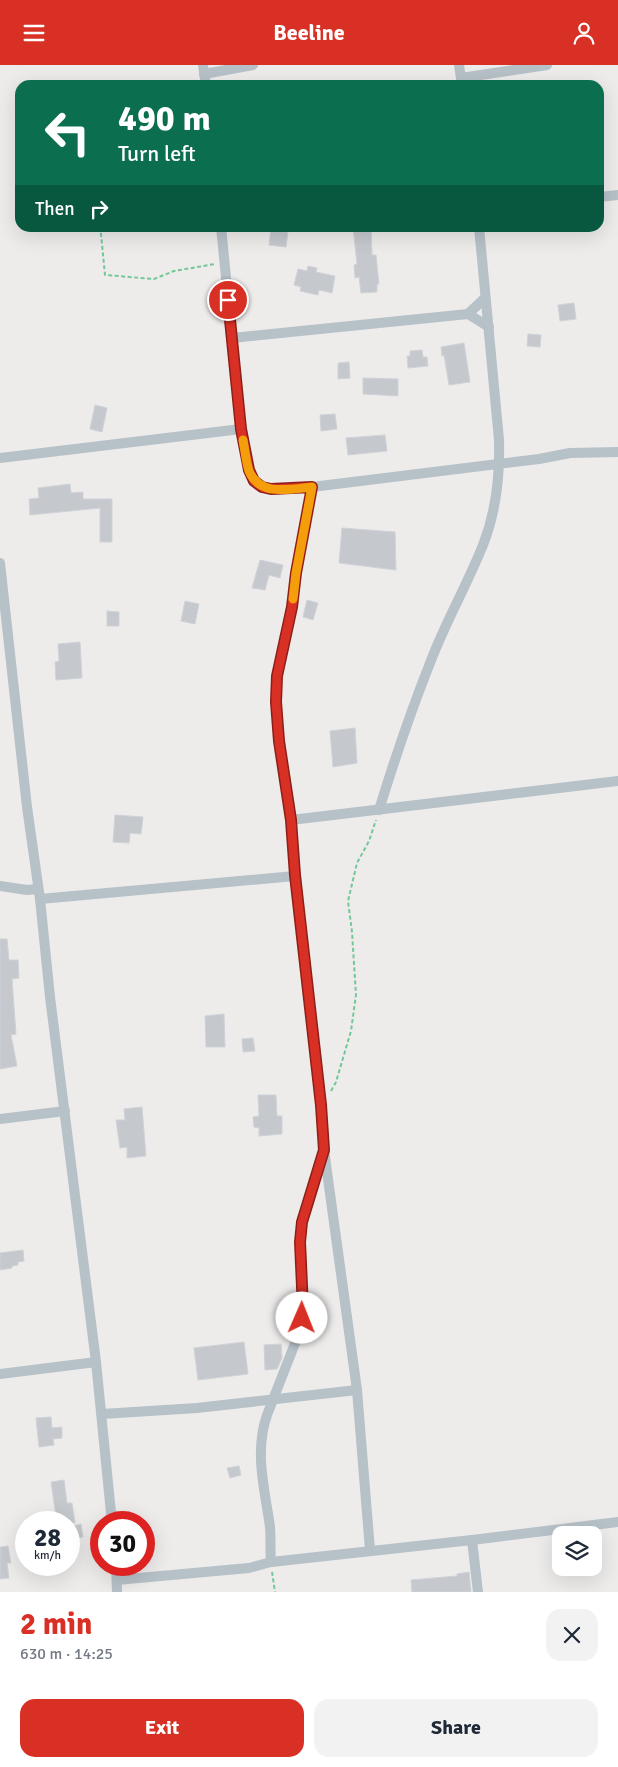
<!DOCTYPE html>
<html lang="en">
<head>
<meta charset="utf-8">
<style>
	body { margin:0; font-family:Signika,sans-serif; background:#f2f2f3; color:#1f2937; height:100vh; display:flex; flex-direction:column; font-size:19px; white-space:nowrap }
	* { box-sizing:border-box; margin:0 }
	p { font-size:16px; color:#747a83 }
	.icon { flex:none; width:28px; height:28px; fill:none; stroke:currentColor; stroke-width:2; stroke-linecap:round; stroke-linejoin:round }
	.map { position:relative; height:1527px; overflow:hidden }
	.side { display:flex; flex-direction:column; background:#fff; flex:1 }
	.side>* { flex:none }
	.guide { position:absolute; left:15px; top:15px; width:589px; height:152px; border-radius:15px; box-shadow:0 5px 20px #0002; background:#0b6e4f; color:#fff; overflow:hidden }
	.fabs { position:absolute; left:552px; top:1461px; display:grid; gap:10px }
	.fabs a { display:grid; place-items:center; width:50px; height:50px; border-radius:10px; background:#fff; box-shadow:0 5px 20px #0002; font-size:25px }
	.speed { position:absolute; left:15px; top:1446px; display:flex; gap:10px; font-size:25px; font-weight:700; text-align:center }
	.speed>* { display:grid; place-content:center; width:65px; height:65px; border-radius:50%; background:#fff; box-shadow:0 5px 20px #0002; line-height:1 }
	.speed small { font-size:12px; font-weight:400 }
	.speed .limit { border:8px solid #d22; background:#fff; color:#111 }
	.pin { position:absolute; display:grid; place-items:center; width:42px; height:42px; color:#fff; margin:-21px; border:2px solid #fff; border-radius:50%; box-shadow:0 1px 5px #0007 }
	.me { position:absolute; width:55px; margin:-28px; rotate:1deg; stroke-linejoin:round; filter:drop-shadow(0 0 4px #0008) }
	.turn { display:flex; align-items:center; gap:18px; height:105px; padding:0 20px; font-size:22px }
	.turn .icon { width:65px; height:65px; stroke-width:2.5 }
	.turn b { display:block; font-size:35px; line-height:42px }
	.then { display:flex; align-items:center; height:48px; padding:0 20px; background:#0003; gap:10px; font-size:19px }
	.round { display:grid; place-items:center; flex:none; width:52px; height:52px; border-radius:15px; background:#f2f2f3 }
	.overview { display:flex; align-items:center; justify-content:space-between; height:85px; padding:0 20px }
	h1 { font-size:30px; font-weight:700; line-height:38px; color:#d93025 }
	.button { display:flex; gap:10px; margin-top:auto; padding:10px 20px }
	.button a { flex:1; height:58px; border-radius:15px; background:#d93025; color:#fff; font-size:20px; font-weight:700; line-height:58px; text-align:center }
	.button a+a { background:#f2f2f3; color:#1f2937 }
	header { display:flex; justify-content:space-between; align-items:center; height:65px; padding:0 20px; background:#d93025; color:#fff; font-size:22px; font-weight:700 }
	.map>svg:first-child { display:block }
	.building { fill:#c5c9ce; stroke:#cfd2d7 }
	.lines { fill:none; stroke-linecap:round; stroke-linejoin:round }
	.path { stroke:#73c899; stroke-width:2; stroke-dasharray:4 2.5; stroke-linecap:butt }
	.street { stroke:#b7c1c8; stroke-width:10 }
	.route-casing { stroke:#8d1f18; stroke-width:12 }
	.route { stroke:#d93025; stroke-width:9 }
	.slow { stroke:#f59e0b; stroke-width:9 }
</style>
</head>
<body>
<header><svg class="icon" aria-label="menu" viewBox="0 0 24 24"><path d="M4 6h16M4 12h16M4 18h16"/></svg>Beeline<svg class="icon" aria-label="person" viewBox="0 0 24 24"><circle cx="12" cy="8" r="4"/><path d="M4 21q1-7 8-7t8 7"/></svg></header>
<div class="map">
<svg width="618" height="1527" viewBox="0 0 618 1527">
	<rect width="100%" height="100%" fill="#eeebeb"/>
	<g class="building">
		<path d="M 353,162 L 371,162 L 372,190 L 376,190 L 379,219 L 377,219 L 377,227 L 361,228 L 359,212 L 355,213 L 354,200 L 357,199 Z"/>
		<path d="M 271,164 L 288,166 L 286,182 L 269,180 Z"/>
		<path d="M 308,201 L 317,203 L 316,207 L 335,211 L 332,228 L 319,225 L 318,230 L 300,226 L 301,222 L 294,220 L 298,204 L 307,206 Z"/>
		<path d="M 574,238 L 576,254 L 560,256 L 558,240 Z"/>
		<path d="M 528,269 L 541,270 L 540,282 L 527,281 Z"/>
		<path d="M 464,278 L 470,317 L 449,320 L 444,290 L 442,291 L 441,282 Z"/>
		<path d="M 422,285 L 423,292 L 427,292 L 428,301 L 408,303 L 407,291 L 410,291 L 410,286 Z"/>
		<path d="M 349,297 L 350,313 L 338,314 L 338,298 Z"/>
		<path d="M 363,313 L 398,314 L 398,331 L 363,329 Z"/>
		<path d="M 95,340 L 107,343 L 102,367 L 90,364 Z"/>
		<path d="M 335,349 L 337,364 L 321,366 L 320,350 Z"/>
		<path d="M 385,370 L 387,386 L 348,390 L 346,373 Z"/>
		<path d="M 70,419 L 71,428 L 83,427 L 83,434 L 112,434 L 112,477 L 100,477 L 100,443 L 30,450 L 29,434 L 39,433 L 38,423 Z"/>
		<path d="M 342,463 L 395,467 L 396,505 L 339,498 Z"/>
		<path d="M 260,495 L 283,500 L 280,513 L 269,510 L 265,525 L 252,523 Z"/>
		<path d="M 307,535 L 318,538 L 313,555 L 303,552 Z"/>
		<path d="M 185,536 L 199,539 L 195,559 L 181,556 Z"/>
		<path d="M 107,546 L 119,547 L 119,561 L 107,561 Z"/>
		<path d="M 80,577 L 82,613 L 56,615 L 55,597 L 59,596 L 58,579 Z"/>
		<path d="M 355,663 L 357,698 L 333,702 L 330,666 Z"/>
		<path d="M 115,750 L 143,752 L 141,769 L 130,768 L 129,778 L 113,777 Z"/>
		<path d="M 0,874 L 7,874 L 9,895 L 18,895 L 19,913 L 12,914 L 16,969 L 11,970 L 17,1001 L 0,1004 Z"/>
		<path d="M 224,949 L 225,982 L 206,982 L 205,951 Z"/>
		<path d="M 253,973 L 255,986 L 243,987 L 242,974 Z"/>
		<path d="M 258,1030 L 276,1030 L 277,1051 L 282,1051 L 282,1069 L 259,1071 L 259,1063 L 254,1062 L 253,1052 L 259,1051 Z"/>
		<path d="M 142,1042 L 146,1091 L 127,1093 L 127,1082 L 120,1083 L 116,1055 L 125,1055 L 124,1044 Z"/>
		<path d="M 23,1185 L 24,1196 L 18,1197 L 18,1200 L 12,1201 L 12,1203 L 0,1205 L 0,1188 Z"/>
		<path d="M 244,1277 L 248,1309 L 198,1315 L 194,1283 Z"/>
		<path d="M 281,1279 L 282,1293 L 277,1304 L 265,1305 L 264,1280 Z"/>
		<path d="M 51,1352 L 52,1363 L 62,1362 L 62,1373 L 53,1374 L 54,1380 L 39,1382 L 36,1353 Z"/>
		<path d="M 239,1401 L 241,1410 L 230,1413 L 227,1403 Z"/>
		<path d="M 64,1415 L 67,1438 L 72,1438 L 75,1458 L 57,1458 L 51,1417 Z"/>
		<path d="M 81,1459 L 83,1472 L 69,1475 L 69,1462 Z"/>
		<path d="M 8,1481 L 11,1498 L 7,1498 L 9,1513 L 0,1514 L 0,1482 Z"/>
		<path d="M 469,1507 L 471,1527 L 412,1527 L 411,1515 L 457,1511 L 457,1509 Z"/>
	</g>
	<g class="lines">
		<g class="path">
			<path d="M 98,162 L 101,169 L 105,210 L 154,214 L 174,206 L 215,199"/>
			<path d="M 331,1026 L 336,1017 L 351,966 L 356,930 L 352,867 L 348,836 L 357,798 L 369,776 L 376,755"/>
			<path d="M 272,1507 L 275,1527"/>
		</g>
		<g class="street">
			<path d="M 203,0 L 206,20"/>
			<path d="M 459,0 L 462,20"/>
			<path d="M 204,9 L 253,0"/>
			<path d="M 461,13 L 547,0"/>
			<path d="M 599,132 L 618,130"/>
			<path d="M 221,162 L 241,364 L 249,405 L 255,416 L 262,422 L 271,425 L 312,422 L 539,394 L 570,388 L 618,387"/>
			<path d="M 468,249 L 485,233"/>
			<path d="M 232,273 L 468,249 L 489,262"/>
			<path d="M 0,393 L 241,364"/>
			<path d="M 0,498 L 27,742 L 40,834 L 50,932 L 96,1297 L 112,1458"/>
			<path d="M 379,745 C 394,696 411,646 430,598 C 445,558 467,520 483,480 C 496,447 500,410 499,375 L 479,162"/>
			<path d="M 291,755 L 279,676 L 276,637 L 277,611 L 292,542 L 296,508 L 312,422"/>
			<path d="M 0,821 L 27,825 L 38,824"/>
			<path d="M 40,834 L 295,811"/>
			<path d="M 0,1054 L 65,1046"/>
			<path d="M 0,1309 L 96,1297"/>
			<path d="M 102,1349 L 197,1343 L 357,1325"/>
			<path d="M 472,1475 L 478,1527"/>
			<path d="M 370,1485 L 357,1325 L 324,1085 L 321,1040 L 295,811 L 291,755 L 618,716"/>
			<path d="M 271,1497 C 270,1486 271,1474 270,1462 C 265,1425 254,1387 267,1350 L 301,1263 L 303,1243 L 300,1177 L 302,1157 L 323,1088"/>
			<path d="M 116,1500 L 117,1527"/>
			<path d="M 117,1515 L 249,1503 L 271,1497 L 472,1475 L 618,1457"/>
		</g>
	</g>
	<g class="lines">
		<g class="route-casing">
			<path id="route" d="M 228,235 L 241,364 L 249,405 L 254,416 L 262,422 L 271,424 L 312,422 L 296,508 L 292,542 L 277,611 L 276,637 L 279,676 L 291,755 L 295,810 L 321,1040 L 324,1085 L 302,1157 L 300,1177 L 303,1243 L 302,1253"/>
		</g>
		<use href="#route" class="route"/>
		<path class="slow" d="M 243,375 C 245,385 246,397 249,406 C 260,432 289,424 312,422 L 296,508 L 293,534"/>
	</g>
</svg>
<div class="fabs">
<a><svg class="icon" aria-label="layers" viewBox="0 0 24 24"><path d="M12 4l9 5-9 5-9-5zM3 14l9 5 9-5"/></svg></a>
</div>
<div class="speed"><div>28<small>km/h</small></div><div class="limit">30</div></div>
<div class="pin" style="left:228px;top:235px;background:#d93025"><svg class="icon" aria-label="arrive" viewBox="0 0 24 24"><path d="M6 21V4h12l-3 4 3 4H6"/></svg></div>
<svg class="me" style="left:302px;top:1253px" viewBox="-20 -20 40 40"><circle r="19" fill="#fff"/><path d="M0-13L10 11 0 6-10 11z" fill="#d93025"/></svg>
<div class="guide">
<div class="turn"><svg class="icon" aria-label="left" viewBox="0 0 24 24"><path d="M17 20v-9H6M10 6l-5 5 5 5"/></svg><div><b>490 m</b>Turn left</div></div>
<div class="then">Then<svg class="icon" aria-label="right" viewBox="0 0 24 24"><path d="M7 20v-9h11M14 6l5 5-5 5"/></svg></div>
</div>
</div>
<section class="side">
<div class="overview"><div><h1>2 min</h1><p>630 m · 14:25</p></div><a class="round"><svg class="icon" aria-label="close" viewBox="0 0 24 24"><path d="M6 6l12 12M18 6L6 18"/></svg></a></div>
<div class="button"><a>Exit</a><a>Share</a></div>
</section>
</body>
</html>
